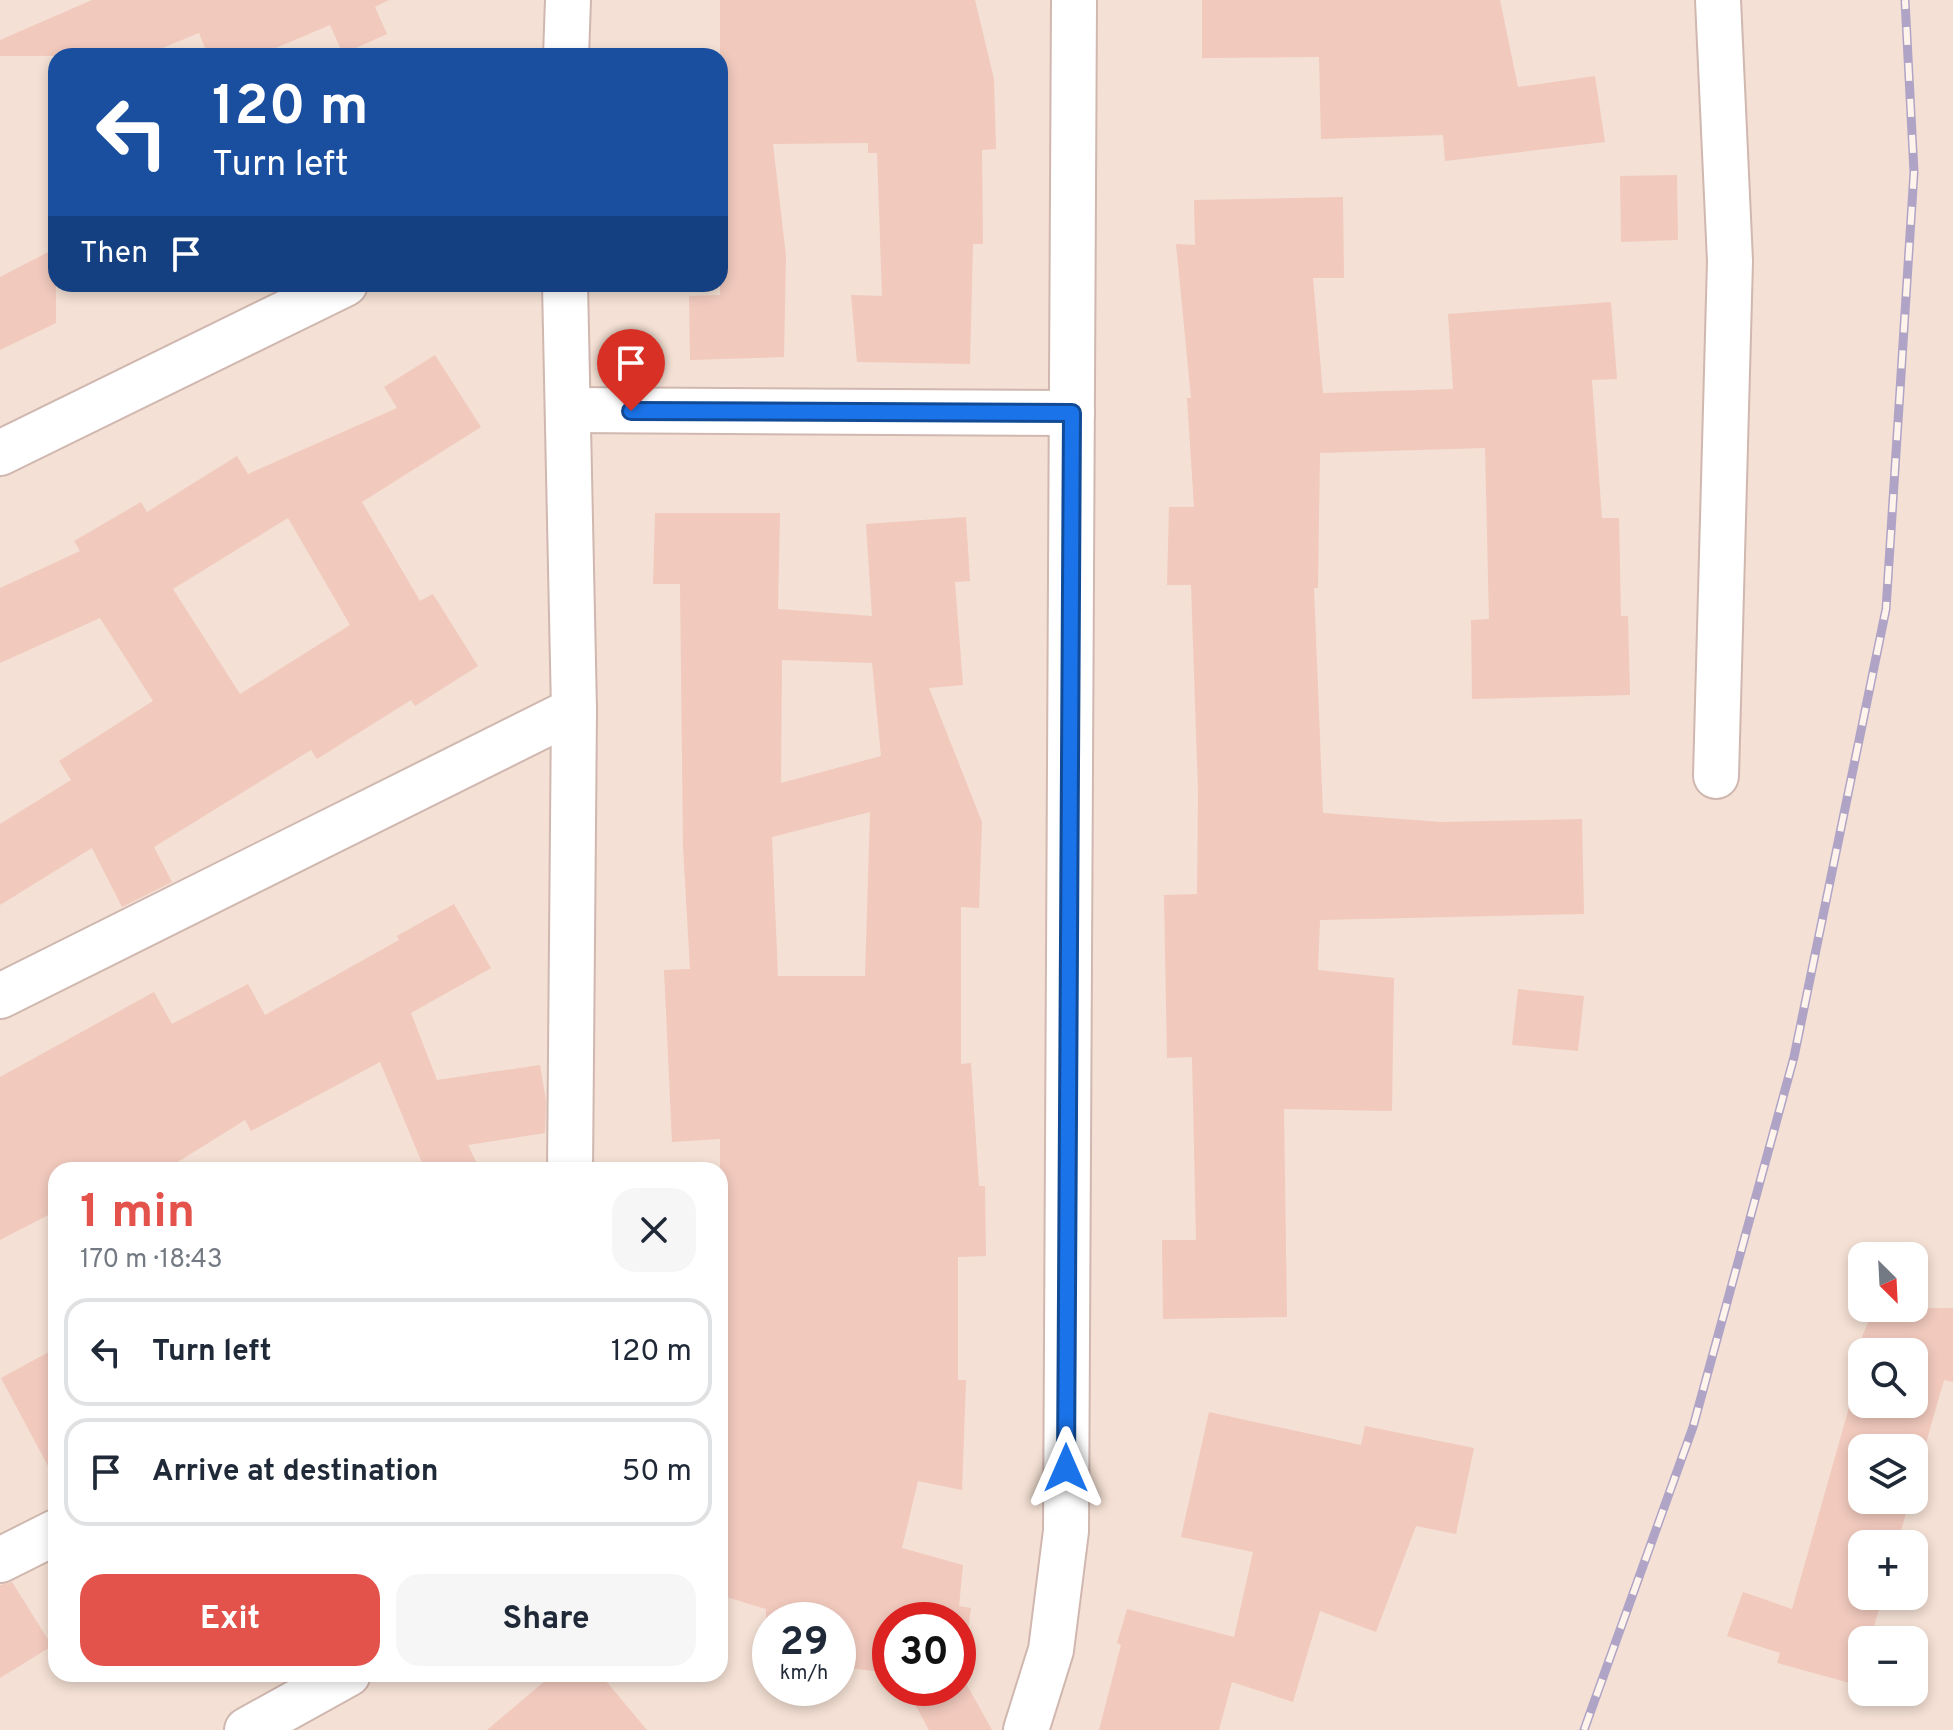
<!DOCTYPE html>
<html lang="en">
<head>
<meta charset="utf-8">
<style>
	body { margin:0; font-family:Overpass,sans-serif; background:#f6f6f7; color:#1f2937; height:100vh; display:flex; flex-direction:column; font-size:30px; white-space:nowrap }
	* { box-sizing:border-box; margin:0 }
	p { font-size:26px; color:#747a83 }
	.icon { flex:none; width:44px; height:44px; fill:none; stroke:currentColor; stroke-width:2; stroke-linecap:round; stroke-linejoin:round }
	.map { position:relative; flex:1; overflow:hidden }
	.panel { position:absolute; left:48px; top:1162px; width:680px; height:520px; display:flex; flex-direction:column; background:#fff; border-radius:24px; box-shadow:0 4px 12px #0003 }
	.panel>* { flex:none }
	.guide { position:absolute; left:48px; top:48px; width:680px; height:244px; border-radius:24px; box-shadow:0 4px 12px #0003; background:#1a4fa0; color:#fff; overflow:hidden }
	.needle { width:52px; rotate:156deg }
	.controls { position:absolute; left:1848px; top:1242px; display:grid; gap:16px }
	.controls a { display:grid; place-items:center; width:80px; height:80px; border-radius:16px; background:#fff; box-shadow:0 4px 12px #0003; font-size:40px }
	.speed { position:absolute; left:752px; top:1602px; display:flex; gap:16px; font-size:40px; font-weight:700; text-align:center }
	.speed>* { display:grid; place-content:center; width:104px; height:104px; border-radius:50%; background:#fff; box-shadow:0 4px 12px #0003; line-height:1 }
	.speed small { font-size:20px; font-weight:400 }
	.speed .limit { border:12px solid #d22; background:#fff; color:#111 }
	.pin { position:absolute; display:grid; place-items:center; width:68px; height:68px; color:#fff; margin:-82px -34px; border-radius:50% 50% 50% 0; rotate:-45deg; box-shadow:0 0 8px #0007 }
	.pin .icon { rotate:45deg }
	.me { position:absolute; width:88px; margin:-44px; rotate:0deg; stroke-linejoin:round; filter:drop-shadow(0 0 6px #0008) }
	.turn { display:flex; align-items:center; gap:28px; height:168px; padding:0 32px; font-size:36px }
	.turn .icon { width:104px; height:104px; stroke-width:2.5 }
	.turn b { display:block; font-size:56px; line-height:68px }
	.then { display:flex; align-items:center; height:76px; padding:0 32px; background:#0003; gap:16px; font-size:30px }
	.round { display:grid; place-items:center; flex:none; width:84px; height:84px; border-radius:24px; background:#f6f6f7 }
	.overview { display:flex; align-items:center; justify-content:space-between; height:136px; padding:0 32px }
	h1 { font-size:48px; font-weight:700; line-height:60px; color:#e4524c }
	.cta { display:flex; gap:16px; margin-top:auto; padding:16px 32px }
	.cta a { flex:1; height:92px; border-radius:24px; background:#e4524c; color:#fff; font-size:32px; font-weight:700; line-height:92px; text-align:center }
	.cta a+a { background:#f6f6f7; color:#1f2937 }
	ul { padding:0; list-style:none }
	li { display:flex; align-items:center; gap:24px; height:108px; margin:0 16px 12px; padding:0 16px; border:4px solid #e0e1e3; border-radius:24px }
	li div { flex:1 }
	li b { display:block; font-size:30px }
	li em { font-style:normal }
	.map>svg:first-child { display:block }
	.residential { fill:#f4e0d4; fill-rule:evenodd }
	.building { fill:#f1c9bd; fill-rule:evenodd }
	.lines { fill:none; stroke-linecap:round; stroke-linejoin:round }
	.minor-casing { stroke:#d0b7af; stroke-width:48 }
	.minor { stroke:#fff; stroke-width:44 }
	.rail-casing { stroke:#b0a4c6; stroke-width:9 }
	.rail { stroke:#fff4ec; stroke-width:6; stroke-dasharray:18; stroke-linecap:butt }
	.route-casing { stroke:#114b97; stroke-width:20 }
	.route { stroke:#1a73e8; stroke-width:14 }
</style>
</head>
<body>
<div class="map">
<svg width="1953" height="1730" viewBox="0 0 1953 1730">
	<rect width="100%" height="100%" fill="#fcefe6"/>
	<path class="residential" d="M 0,0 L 1953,0 L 1953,1730 L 0,1730 ZM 56,56 L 720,56 L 720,284 L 56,284 ZM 56,1170 L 720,1170 L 720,1674 L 56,1674 ZM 1862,1256 L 1914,1256 L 1914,1308 L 1862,1308 ZM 1862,1352 L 1914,1352 L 1914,1404 L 1862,1404 ZM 1862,1448 L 1914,1448 L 1914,1500 L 1862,1500 ZM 1862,1544 L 1914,1544 L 1914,1596 L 1862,1596 ZM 770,1620 L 838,1620 L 838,1688 L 770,1688 ZM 890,1620 L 958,1620 L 958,1688 L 890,1688 ZM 1862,1640 L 1914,1640 L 1914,1692 L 1862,1692 Z"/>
	<g class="building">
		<path d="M 92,0 L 389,0 L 375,7 L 387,34 L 343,54 L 330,25 L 257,56 L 208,56 L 199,33 L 143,56 L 0,56 L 0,40 Z"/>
		<path d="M 720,0 L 975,0 L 994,79 L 996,149 L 982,150 L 983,244 L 973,244 L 970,364 L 857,362 L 851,295 L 882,296 L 877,153 L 868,153 L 868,143 L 773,144 L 786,256 L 784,357 L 690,360 L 689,296 L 720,295 Z"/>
		<path d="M 1202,0 L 1500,0 L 1518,87 L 1595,76 L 1605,142 L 1445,161 L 1443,135 L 1321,139 L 1319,57 L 1202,58 Z"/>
		<path d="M 1677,175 L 1678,240 L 1621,242 L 1620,176 Z"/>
		<path d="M 1343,197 L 1344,278 L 1313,278 L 1323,393 L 1453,389 L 1448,314 L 1611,302 L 1617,379 L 1592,380 L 1602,518 L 1619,518 L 1621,616 L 1628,616 L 1630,695 L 1472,699 L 1471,620 L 1489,619 L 1485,448 L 1320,453 L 1318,588 L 1314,588 L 1323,813 L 1441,822 L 1582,819 L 1584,914 L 1320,920 L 1318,970 L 1394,978 L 1392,1111 L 1284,1109 L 1287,1317 L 1163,1319 L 1162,1240 L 1196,1240 L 1192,1057 L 1167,1058 L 1164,895 L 1197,894 L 1198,792 L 1191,585 L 1167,585 L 1169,507 L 1194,507 L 1187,398 L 1191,398 L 1176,244 L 1195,245 L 1194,200 Z"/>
		<path d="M 56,248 L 56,323 L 0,350 L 0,277 Z"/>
		<path d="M 435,355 L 481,427 L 362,502 L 420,601 L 433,594 L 478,666 L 415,706 L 411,700 L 317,759 L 311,750 L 154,847 L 172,882 L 122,907 L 92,848 L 0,905 L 0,824 L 71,780 L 59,761 L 153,701 L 100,618 L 0,663 L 0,588 L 80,551 L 74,541 L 141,502 L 147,512 L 237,456 L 248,474 L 397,408 L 384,387 ZM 288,518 L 350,625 L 240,694 L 173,589 Z"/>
		<path d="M 655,513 L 780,513 L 778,609 L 872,616 L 866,524 L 966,517 L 970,581 L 955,582 L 963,685 L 929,688 L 982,822 L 979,908 L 961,907 L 961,1064 L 971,1063 L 979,1186 L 985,1186 L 986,1256 L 958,1257 L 958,1380 L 966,1380 L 962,1490 L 918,1481 L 902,1548 L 963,1565 L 959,1606 L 971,1608 L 962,1676 L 992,1730 L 929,1730 L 906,1688 L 958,1688 L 958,1620 L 890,1620 L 890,1673 L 840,1667 L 843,1647 L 838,1646 L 838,1620 L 770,1620 L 770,1644 L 766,1644 L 766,1609 L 720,1595 L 720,1139 L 672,1142 L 664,970 L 690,969 L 683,847 L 680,584 L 653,584 ZM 782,660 L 872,663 L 881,756 L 781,783 ZM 870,812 L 865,976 L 778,976 L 772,837 Z"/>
		<path d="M 454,904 L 491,968 L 411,1013 L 437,1080 L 540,1065 L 546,1101 L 545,1133 L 468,1145 L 480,1170 L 425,1170 L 380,1062 L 251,1131 L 245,1120 L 165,1170 L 56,1170 L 56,1211 L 0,1240 L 0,1077 L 154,992 L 172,1024 L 248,984 L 265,1015 L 399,940 L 397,936 Z"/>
		<path d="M 1518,989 L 1584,996 L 1578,1051 L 1512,1045 Z"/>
		<path d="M 1874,1308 L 1953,1308 L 1953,1382 L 1944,1380 L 1914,1485 L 1914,1448 L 1862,1448 L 1862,1500 L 1910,1500 L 1897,1544 L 1862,1544 L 1862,1596 L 1883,1596 L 1870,1640 L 1862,1640 L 1862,1669 L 1857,1685 L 1777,1663 L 1780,1653 L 1727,1636 L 1743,1592 L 1792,1609 L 1861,1365 L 1852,1361 ZM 1862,1352 L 1914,1352 L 1914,1404 L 1862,1404 Z"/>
		<path d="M 56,1348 L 56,1481 L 1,1378 Z"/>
		<path d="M 1209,1412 L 1361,1445 L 1365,1426 L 1474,1448 L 1456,1534 L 1416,1526 L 1376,1632 L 1320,1611 L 1293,1702 L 1232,1682 L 1219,1730 L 1099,1730 L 1121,1645 L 1117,1643 L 1127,1609 L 1234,1637 L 1253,1552 L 1181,1537 Z"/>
		<path d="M 12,1582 L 52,1646 L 0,1678 L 0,1585 Z"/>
		<path d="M 553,1674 L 600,1674 L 647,1730 L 487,1730 Z"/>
	</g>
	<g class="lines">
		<g class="minor-casing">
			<g id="minor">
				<path d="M 566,56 L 568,0"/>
				<path d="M 565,284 L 574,710 L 570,1170"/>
				<path d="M 568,410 L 1072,413"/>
				<path d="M 0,453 L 345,284"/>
				<path d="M 1716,776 L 1730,261 L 1718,0"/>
				<path d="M 0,996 L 574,710"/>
				<path d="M 0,1560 L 56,1532"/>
				<path d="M 247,1730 L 348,1674"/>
				<path d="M 1026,1730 L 1051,1650 L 1066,1531 L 1074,0"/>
			</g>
		</g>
		<use href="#minor" class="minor"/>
		<g class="rail-casing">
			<path id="rail" d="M 1584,1730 L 1693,1427 L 1794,1057 L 1886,609 L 1914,172 L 1905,0"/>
		</g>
		<use href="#rail" class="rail"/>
	</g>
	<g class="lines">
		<g class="route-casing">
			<path id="route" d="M 631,411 L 1072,413 L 1066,1468"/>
		</g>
		<use href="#route" class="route"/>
	</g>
</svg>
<div class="controls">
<a><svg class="needle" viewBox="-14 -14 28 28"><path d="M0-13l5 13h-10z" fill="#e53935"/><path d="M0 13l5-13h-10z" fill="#747a83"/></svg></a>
<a><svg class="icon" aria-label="search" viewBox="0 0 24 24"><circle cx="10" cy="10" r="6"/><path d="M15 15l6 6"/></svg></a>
<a><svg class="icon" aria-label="layers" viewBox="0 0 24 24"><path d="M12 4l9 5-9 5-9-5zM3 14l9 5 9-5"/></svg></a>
<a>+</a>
<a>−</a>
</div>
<div class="speed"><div>29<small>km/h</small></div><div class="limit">30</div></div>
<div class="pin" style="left:631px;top:411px;background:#d93025"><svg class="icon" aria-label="arrive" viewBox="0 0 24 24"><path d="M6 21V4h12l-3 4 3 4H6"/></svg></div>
<svg class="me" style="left:1066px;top:1468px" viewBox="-20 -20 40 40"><path d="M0-17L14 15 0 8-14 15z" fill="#1a73e8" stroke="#fff" stroke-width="4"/></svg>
<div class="guide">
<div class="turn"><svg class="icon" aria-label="left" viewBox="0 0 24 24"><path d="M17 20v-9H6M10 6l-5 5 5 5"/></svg><div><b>120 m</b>Turn left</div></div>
<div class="then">Then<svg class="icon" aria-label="arrive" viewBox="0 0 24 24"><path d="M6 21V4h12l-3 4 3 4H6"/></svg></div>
</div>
<section class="panel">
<div class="overview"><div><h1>1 min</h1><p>170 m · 18:43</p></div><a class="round"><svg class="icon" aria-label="close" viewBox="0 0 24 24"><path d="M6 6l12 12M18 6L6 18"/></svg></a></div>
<ul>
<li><svg class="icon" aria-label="left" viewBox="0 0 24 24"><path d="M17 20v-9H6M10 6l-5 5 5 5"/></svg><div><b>Turn left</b></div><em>120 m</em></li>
<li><svg class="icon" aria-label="arrive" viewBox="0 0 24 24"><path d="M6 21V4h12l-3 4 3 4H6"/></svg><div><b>Arrive at destination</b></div><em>50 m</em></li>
</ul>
<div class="cta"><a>Exit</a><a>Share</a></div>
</section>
</div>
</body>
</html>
